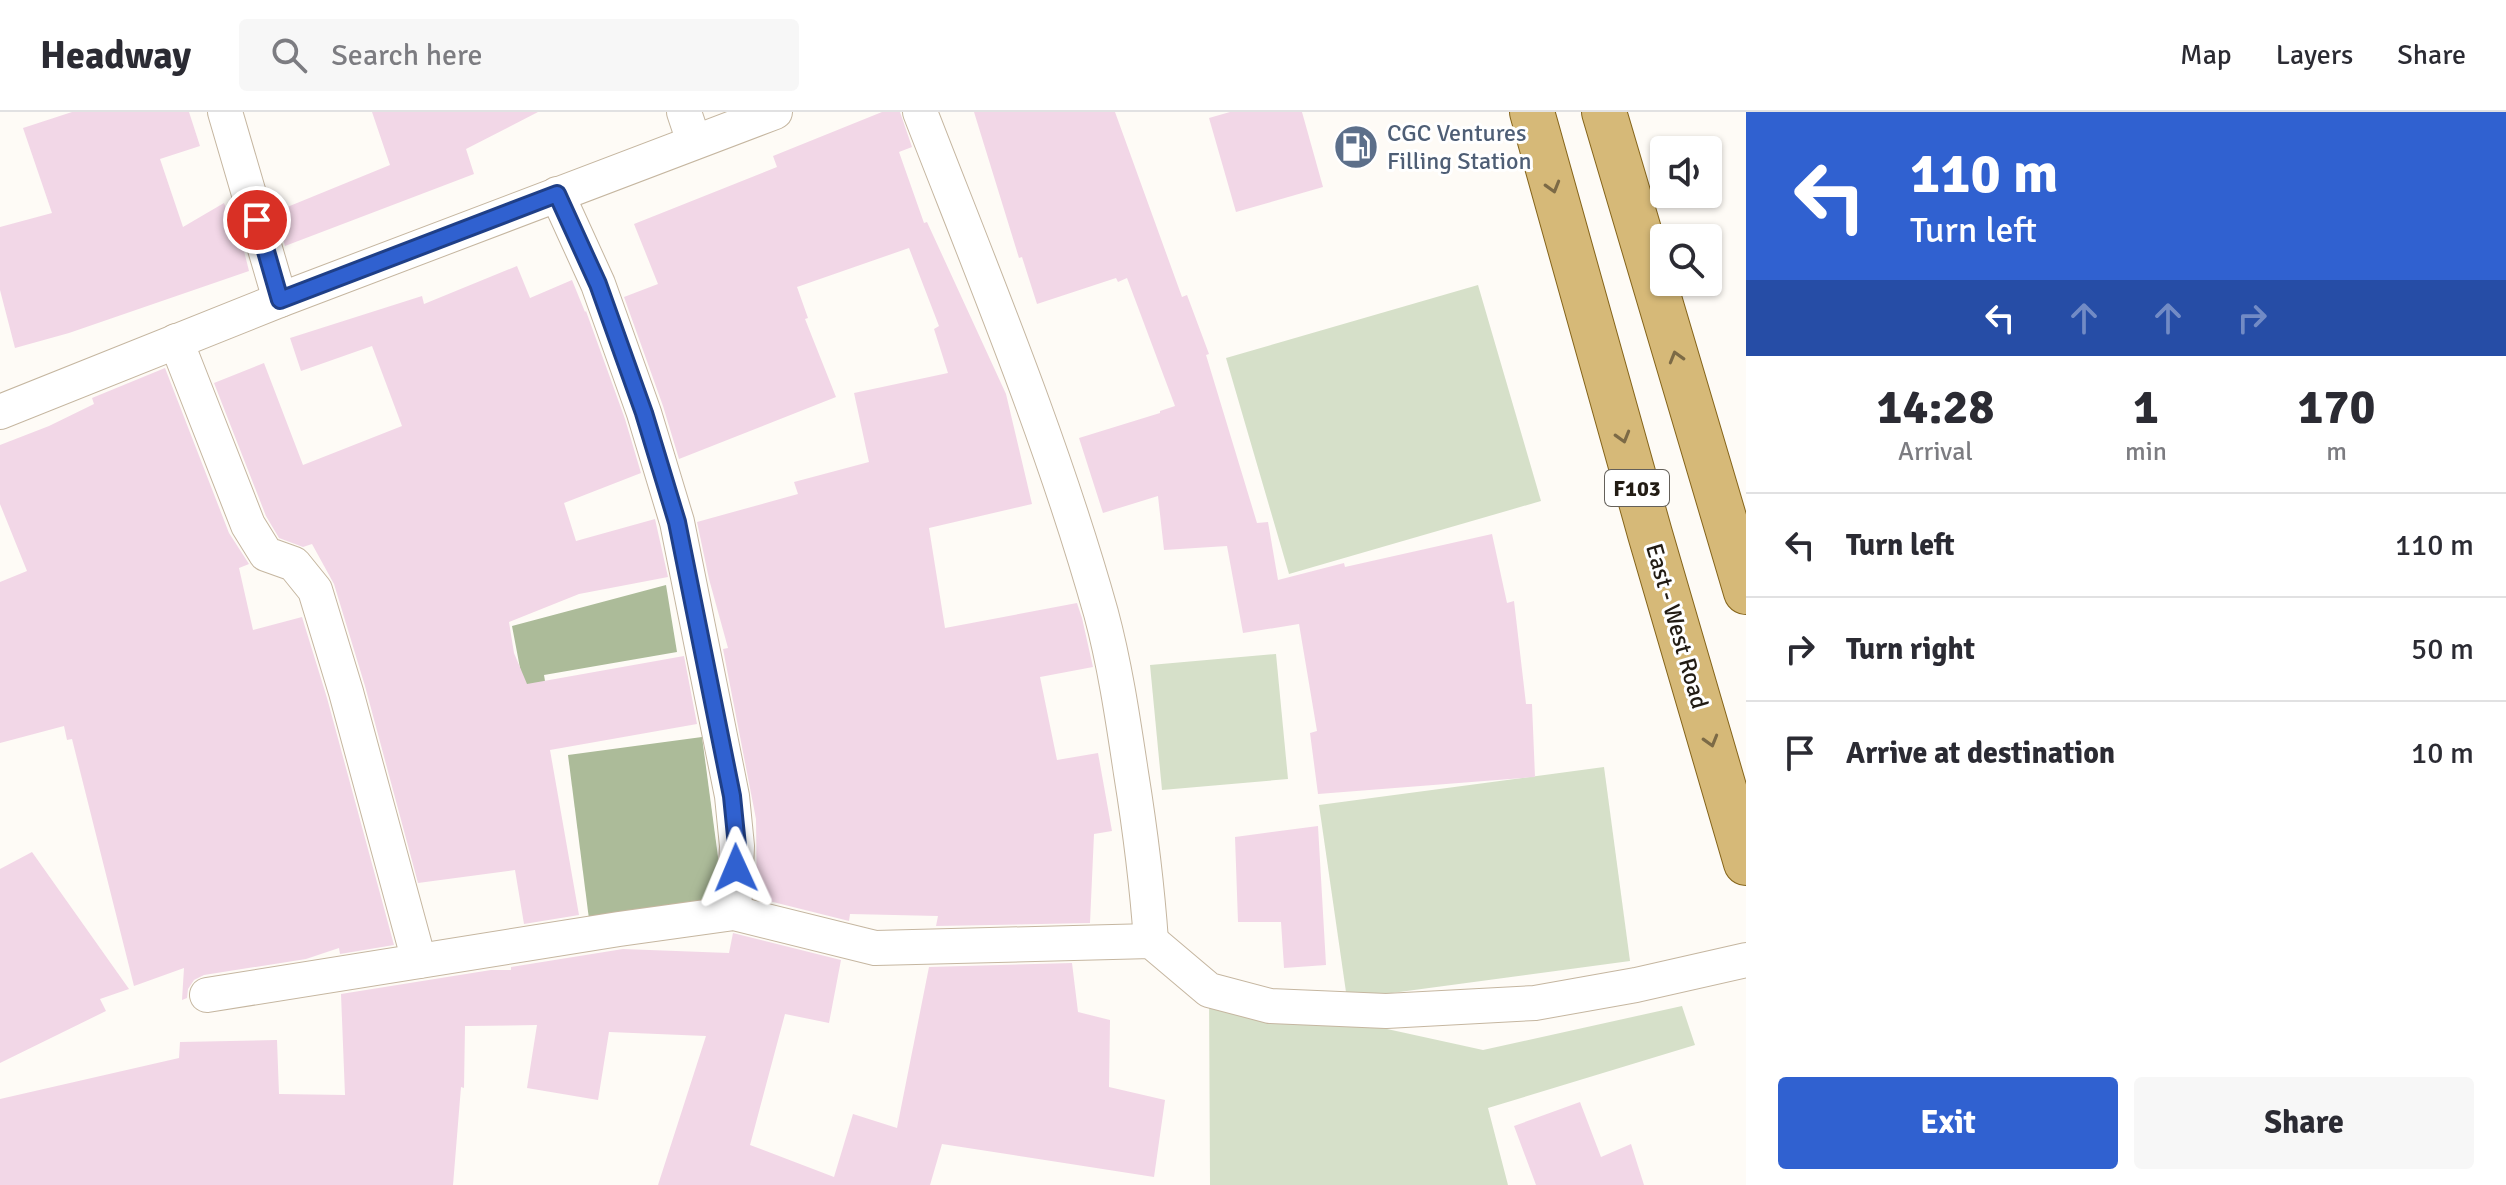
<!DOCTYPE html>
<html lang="en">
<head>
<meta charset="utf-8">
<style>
	body { margin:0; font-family:Signika,sans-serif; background:#f7f7f7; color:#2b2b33; height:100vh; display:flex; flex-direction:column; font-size:30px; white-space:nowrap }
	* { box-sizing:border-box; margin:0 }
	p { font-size:26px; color:#7c7c81 }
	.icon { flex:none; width:44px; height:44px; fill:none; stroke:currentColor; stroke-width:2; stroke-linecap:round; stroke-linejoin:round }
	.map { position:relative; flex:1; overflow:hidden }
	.sheet { display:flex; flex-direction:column; background:#fff; width:760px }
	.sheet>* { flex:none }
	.hud { background:#3061d0; color:#fff; overflow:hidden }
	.fabs { position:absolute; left:1650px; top:24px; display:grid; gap:16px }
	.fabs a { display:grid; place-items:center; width:72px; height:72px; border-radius:8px; background:#fff; box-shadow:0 2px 6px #0004; font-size:40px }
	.pin { position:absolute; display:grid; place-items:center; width:68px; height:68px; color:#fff; margin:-34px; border:4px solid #fff; border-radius:50%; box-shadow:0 2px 8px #0007 }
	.me { position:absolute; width:88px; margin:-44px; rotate:359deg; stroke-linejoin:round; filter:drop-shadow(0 0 6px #0008) }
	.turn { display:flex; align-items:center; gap:28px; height:168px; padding:0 32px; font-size:36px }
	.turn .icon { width:104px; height:104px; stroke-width:2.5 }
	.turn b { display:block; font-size:56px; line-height:68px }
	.lanes { display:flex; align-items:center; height:76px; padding:0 32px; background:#0003; justify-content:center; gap:40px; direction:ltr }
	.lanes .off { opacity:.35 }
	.eta { display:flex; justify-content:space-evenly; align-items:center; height:136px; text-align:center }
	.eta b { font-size:48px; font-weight:700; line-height:56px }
	.button { display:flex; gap:16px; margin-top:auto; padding:16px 32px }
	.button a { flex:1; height:92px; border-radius:8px; background:#3061d0; color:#fff; font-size:32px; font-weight:700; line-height:92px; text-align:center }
	.button a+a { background:#f7f7f7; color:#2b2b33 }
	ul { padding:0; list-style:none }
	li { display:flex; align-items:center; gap:24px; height:104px; padding:0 32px; border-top:2px solid #e1e1e2 }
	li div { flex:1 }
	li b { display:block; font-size:30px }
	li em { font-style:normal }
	header { display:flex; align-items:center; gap:48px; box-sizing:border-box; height:112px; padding:0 40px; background:#fff; border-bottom:2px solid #e1e1e2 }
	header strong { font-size:38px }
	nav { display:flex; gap:44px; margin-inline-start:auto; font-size:28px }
	.search { width:560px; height:72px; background:#f7f7f7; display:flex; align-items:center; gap:20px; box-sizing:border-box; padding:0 28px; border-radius:8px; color:#7c7c81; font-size:30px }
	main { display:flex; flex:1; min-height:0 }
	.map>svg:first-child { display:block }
	.green { fill:#d6e0c9 }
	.forest { fill:#acbb99 }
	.building { fill:#f2d7e7 }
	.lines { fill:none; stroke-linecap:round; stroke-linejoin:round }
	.minor-casing { stroke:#c5b6a0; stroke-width:36 }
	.primary-casing { stroke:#85641a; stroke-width:46 }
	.minor { stroke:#fff; stroke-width:34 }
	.primary { stroke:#d6b978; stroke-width:44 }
	.oneway { stroke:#7c6a46 }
	.route-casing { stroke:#1f3f87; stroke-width:20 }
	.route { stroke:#3061d0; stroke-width:14 }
	.labels { text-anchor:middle; stroke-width:6; stroke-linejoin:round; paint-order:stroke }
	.shield { fill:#fff; stroke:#64605a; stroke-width:2 }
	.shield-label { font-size:22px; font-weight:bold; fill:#221c14 }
	.service-label { font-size:24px; fill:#4e5e75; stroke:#fff; text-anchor:start }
	.street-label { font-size:24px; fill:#221c14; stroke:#fff }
</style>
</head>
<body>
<header>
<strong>Headway</strong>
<div class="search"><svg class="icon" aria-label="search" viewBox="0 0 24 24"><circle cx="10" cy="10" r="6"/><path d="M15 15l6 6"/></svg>Search here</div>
<nav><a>Map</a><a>Layers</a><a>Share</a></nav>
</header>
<main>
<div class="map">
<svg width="1746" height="1073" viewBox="0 0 1746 1073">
	<rect width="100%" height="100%" fill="#fefbf6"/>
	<g class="green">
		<path d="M 1478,173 L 1541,389 L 1289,462 L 1226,246 Z"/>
		<path d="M 1276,542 L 1288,667 L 1162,678 L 1150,553 Z"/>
		<path d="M 1604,655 L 1630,849 L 1347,887 L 1319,693 Z"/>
		<path d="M 1209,878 L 1483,938 L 1682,894 L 1695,933 L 1488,996 L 1508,1073 L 1210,1073 Z"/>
	</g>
	<g class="forest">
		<path d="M 666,473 L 677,540 L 544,563 L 549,593 L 528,598 L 512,514 Z"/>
		<path d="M 702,625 L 724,790 L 589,807 L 568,643 Z"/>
	</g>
	<g class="building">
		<path d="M 72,0 L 189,0 L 200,34 L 160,47 L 183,115 L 224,91 L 234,117 L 238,115 L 249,159 L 69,221 L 15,236 L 0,178 L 0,115 L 52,101 L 23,16 Z"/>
		<path d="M 372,0 L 538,0 L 466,37 L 474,62 L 285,134 L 275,100 L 390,53 Z"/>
		<path d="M 882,0 L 900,0 L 912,35 L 899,40 L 924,111 L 927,110 L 1006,282 L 1032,392 L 929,416 L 945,516 L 1077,491 L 1082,506 L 1093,555 L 1040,565 L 1057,648 L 1098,641 L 1112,719 L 1094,722 L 1090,811 L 936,814 L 938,804 L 850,802 L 849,809 L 757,786 L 756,707 L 723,537 L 728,536 L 709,467 L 697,410 L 798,382 L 794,370 L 869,350 L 854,281 L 948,261 L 934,217 L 939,214 L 909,136 L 797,175 L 808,206 L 805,207 L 836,285 L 679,347 L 663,294 L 624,185 L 658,172 L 634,112 L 777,55 L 773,44 Z"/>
		<path d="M 974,0 L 1115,0 L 1182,185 L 1187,183 L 1209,242 L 1206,243 L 1257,411 L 1268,410 L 1278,468 L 1344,451 L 1345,455 L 1492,422 L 1507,491 L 1514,489 L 1526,592 L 1532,592 L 1535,665 L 1318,682 L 1310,621 L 1317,619 L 1299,512 L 1243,521 L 1227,434 L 1164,438 L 1158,384 L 1103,401 L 1079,326 L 1160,301 L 1160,299 L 1175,294 L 1127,166 L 1118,170 L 1116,166 L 1037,192 L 1022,145 L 1019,146 Z"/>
		<path d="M 1230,0 L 1302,0 L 1323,75 L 1236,100 L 1209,6 Z"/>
		<path d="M 517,154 L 530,186 L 572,168 L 585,200 L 586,199 L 625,307 L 641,361 L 564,391 L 576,429 L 655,407 L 668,465 L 579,482 L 509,510 L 514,541 L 527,572 L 684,544 L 697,612 L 550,638 L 579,803 L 524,812 L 515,758 L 418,771 L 365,574 L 334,472 L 312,432 L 303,435 L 279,426 L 266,404 L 214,271 L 264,251 L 303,353 L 402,314 L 372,234 L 301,259 L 290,226 L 422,184 L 424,192 Z"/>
		<path d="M 165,256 L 229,421 L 249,452 L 239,456 L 253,518 L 302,505 L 327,586 L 394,833 L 340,842 L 339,836 L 306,847 L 204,863 L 194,868 L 188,877 L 187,886 L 182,888 L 184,856 L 134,874 L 72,627 L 67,628 L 64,614 L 0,631 L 0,470 L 27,459 L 0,392 L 0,333 L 49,314 L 94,292 L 92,286 Z"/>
		<path d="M 1318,714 L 1326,853 L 1284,856 L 1281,810 L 1238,810 L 1235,725 Z"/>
		<path d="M 32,740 L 129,877 L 100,887 L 106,899 L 0,951 L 0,757 Z"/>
		<path d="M 733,821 L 841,848 L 829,911 L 785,902 L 750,1033 L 834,1065 L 853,1002 L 897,1016 L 929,855 L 1072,851 L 1078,900 L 1110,908 L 1109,975 L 1165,988 L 1154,1065 L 942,1032 L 930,1073 L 658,1073 L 706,924 L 609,920 L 598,988 L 527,976 L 537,913 L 465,914 L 464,976 L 461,975 L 453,1073 L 0,1073 L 0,987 L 179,946 L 180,930 L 277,928 L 279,982 L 345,983 L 341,882 L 491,858 L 511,858 L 511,855 L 623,837 L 729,841 Z"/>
		<path d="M 1580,990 L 1601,1045 L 1631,1032 L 1644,1073 L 1536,1073 L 1514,1014 Z"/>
	</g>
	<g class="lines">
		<g class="minor-casing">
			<g id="minor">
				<path d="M 225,0 L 280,188"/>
				<path d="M 684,0 L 694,30"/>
				<path d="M 920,0 C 984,165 1053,330 1101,501 C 1115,553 1123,608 1131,661 C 1140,717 1147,772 1151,829"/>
				<path d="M 557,82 L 598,172 L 644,301 L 677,410 L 732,684 L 737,734 L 734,801"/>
				<path d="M 176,229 L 248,413 L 266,442 L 294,452 L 315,478 L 346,580 L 419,849"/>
				<path d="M 0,300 L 280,188 L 775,0"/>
				<path d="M 207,883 L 619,817 L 734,801 L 875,836 L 1151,829 L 1209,878 L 1270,894 L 1386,899 L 1535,891 L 1636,873 L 1746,848"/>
			</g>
		</g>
		<g class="primary-casing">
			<g id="primary">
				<path d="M 1532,0 L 1650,422 L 1746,751"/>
				<path d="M 1604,0 L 1746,480"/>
			</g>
		</g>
		<use href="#minor" class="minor"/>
		<use href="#primary" class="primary"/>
	</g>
	<defs><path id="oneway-chevron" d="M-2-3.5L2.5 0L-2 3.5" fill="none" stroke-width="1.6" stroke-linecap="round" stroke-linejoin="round" transform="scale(2)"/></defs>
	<g class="oneway">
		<use href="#oneway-chevron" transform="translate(1553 75) rotate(74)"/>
		<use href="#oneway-chevron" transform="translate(1676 245) rotate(-106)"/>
		<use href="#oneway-chevron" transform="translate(1623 325) rotate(74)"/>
		<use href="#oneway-chevron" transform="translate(1711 629) rotate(74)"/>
	</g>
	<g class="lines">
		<g class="route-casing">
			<path id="route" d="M 257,108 L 280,188 L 557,82 L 598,172 L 644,301 L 677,410 L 732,684 L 737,734 L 736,756"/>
		</g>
		<use href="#route" class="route"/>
	</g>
	<defs>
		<g id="fuel-disc" transform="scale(2.3)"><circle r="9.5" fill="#5c6f8a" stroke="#fff"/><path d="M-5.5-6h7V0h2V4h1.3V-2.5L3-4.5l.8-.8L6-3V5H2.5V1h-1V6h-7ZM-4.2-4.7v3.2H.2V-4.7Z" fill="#fff"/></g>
	</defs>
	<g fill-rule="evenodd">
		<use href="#fuel-disc" x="1356" y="35"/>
	</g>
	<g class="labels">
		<rect class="shield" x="1605" y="358" width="64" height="36" rx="6"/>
		<g class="shield-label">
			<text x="1637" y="384">F103</text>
		</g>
		<g class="service-label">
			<text x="1387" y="29">CGC Ventures<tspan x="1387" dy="28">Filling Station</tspan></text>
		</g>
		<g class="street-label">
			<text transform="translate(1677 514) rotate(74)" y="8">East - West Road</text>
		</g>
	</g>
</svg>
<div class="fabs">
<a><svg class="icon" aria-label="sound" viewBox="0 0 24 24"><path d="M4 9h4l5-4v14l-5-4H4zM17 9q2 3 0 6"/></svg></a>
<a><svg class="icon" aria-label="search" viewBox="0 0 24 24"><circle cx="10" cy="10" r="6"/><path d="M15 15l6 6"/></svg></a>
</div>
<div class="pin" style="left:257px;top:108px;background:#d93025"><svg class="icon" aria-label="arrive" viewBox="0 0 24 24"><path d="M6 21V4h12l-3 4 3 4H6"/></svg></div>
<svg class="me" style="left:736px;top:756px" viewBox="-20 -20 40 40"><path d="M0-17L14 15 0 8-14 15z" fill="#3061d0" stroke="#fff" stroke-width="4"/></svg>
</div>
<section class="sheet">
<div class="hud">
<div class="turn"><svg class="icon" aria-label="left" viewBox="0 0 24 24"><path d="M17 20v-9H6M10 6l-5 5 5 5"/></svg><div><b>110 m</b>Turn left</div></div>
<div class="lanes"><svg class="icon" aria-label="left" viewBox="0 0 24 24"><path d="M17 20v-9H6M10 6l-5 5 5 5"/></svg><svg class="icon off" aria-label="ahead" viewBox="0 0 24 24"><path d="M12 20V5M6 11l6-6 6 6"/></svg><svg class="icon off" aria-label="ahead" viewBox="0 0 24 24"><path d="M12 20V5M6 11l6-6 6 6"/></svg><svg class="icon off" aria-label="right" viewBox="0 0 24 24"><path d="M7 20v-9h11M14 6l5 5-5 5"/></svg></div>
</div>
<div class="eta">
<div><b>14:28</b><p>Arrival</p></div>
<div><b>1</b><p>min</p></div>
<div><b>170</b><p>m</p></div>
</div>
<ul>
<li><svg class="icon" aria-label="left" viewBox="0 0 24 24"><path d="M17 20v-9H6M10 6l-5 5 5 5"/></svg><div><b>Turn left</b></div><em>110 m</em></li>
<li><svg class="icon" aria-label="right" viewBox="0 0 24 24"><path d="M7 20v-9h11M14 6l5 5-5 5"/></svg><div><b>Turn right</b></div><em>50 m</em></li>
<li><svg class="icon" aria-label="arrive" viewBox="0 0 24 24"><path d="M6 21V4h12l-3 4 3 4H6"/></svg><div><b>Arrive at destination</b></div><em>10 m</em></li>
</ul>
<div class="button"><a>Exit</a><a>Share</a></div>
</section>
</main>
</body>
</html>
